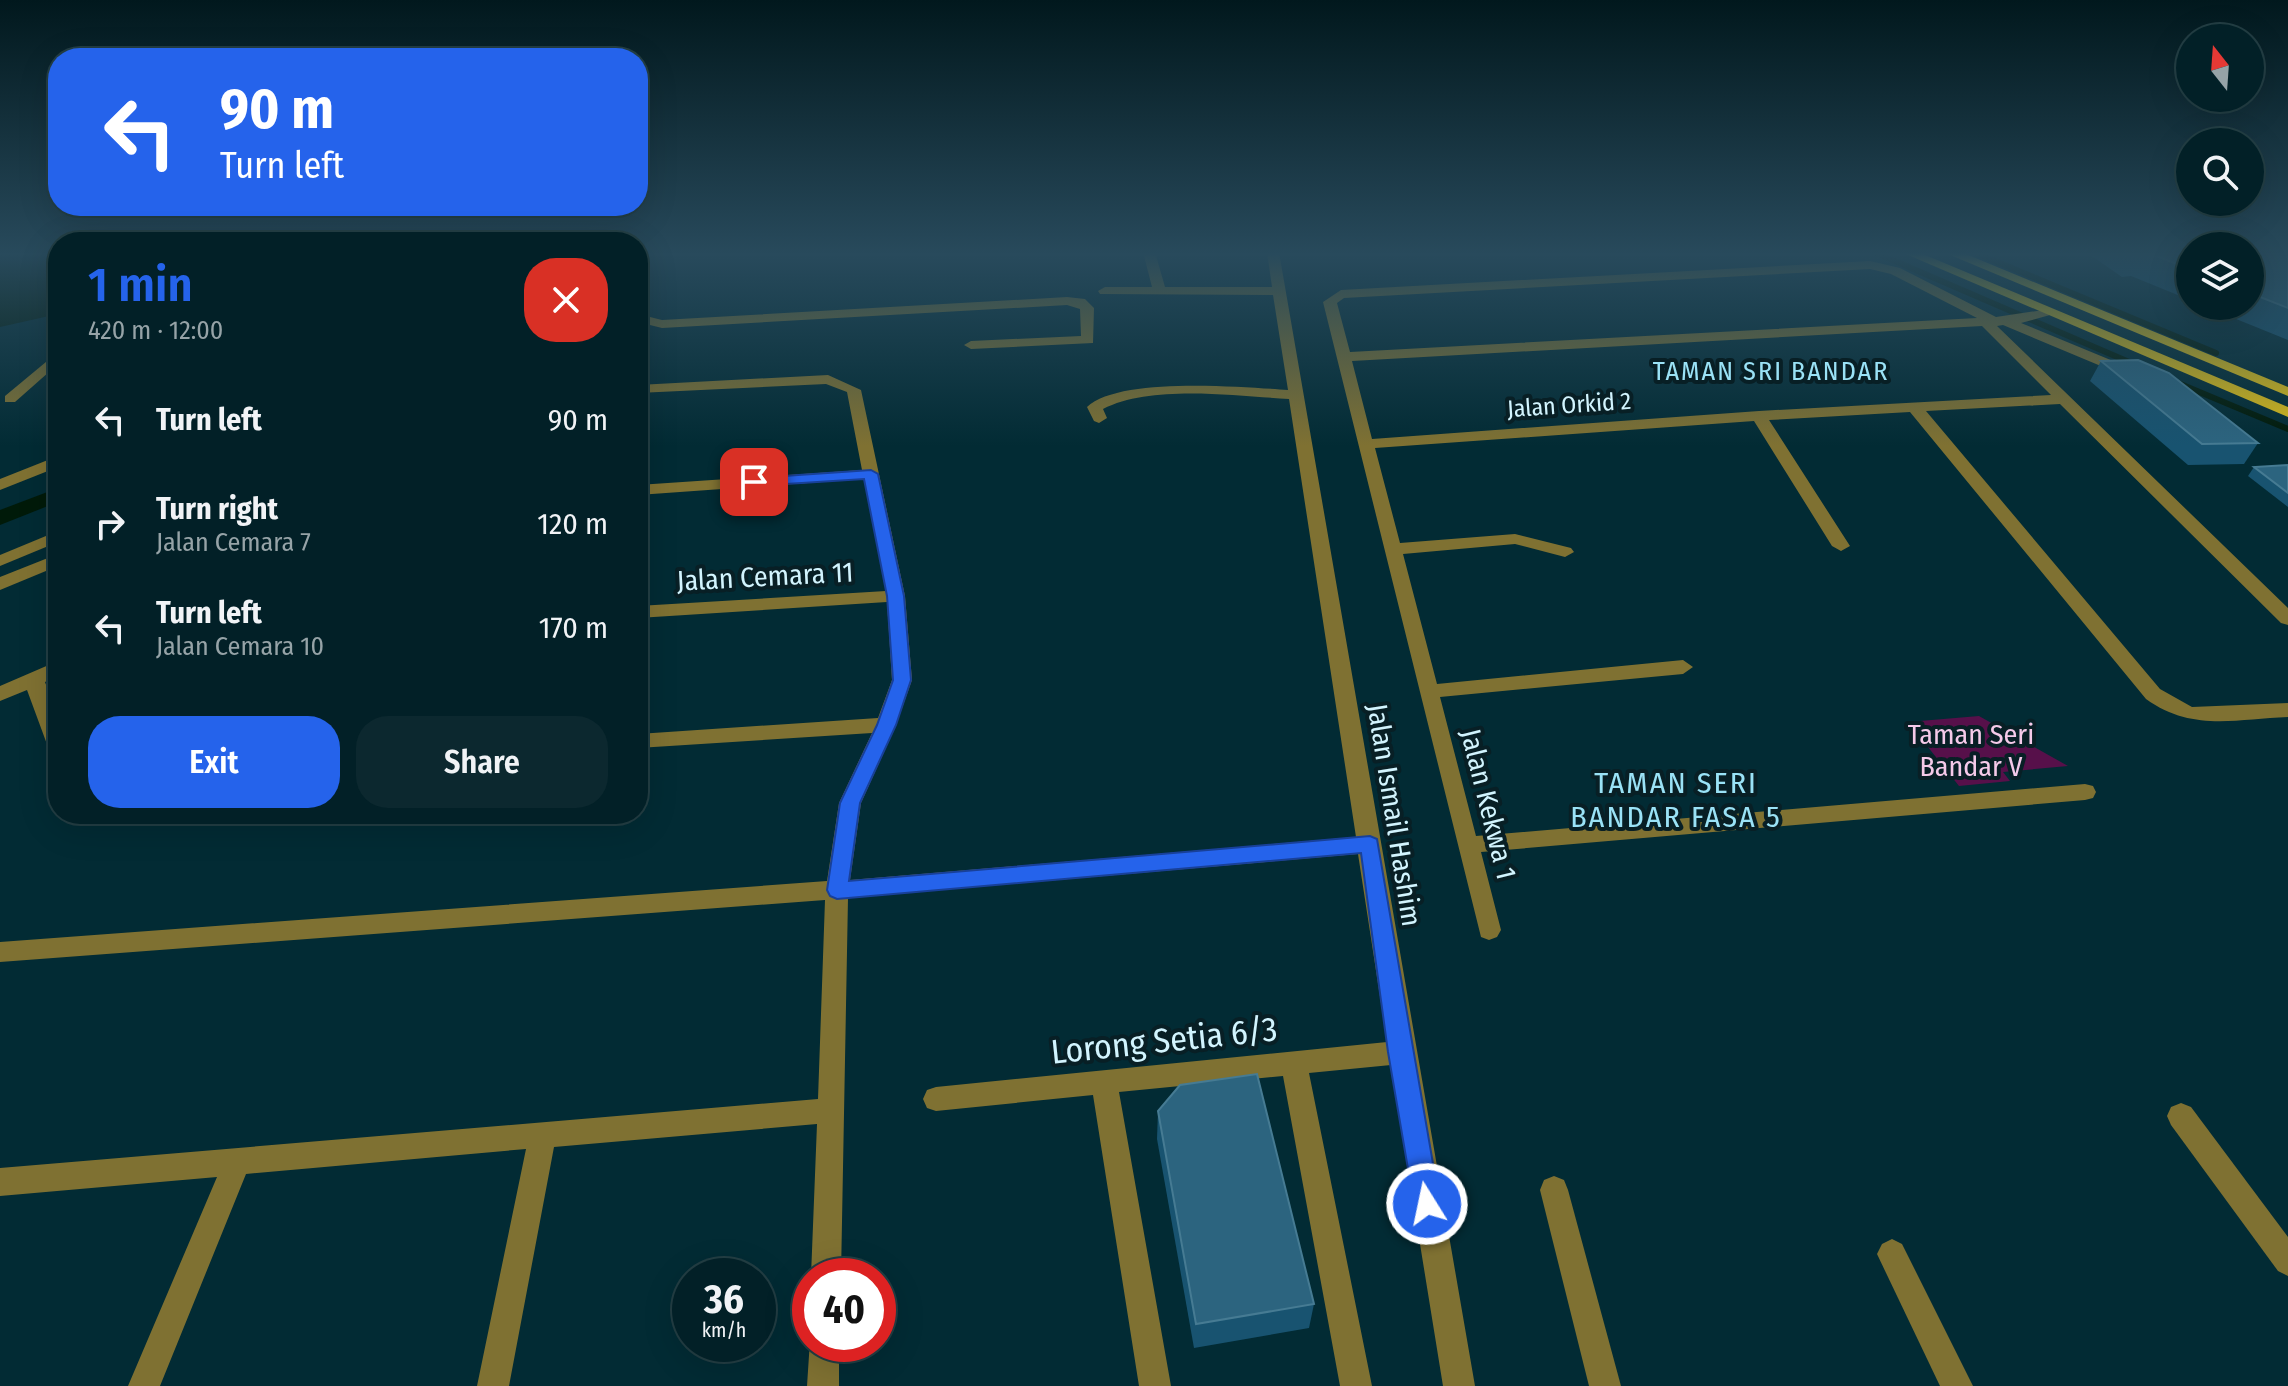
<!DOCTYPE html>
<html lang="en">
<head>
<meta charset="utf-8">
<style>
	body { margin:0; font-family:"Fira Sans Condensed",sans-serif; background:#0c282f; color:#f1f3f6; height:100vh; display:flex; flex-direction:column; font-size:30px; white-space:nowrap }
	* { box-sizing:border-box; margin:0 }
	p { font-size:26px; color:#96a3a7 }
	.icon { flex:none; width:44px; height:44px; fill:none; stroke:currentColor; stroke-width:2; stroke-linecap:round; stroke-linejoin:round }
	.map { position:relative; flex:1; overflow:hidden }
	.sheet { position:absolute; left:48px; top:232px; width:600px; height:592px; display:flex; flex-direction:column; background:#022027; border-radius:32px; box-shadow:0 8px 32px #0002,0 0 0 2px #233e44 }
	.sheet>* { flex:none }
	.hud { position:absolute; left:48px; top:48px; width:600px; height:168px; border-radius:32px; box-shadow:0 8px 32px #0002,0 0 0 2px #233e44; background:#2563eb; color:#fff; overflow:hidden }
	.needle { width:52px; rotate:343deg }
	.controls { position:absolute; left:2176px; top:24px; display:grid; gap:16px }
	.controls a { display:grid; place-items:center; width:88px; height:88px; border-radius:50%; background:#022027; box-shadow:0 8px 32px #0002,0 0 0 2px #233e44; font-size:40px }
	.speed { position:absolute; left:672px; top:1258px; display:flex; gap:16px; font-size:40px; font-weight:700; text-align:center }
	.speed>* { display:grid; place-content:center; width:104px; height:104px; border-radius:50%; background:#022027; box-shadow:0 8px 32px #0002,0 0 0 2px #233e44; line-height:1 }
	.speed small { font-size:20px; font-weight:400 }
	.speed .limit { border:12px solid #d22; background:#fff; color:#111 }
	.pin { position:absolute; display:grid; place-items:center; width:68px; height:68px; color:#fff; margin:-34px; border-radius:16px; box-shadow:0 4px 12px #0006 }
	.me { position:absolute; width:88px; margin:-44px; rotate:350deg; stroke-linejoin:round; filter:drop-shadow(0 0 6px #0008) }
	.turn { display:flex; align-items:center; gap:28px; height:168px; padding:0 40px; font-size:36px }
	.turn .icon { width:104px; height:104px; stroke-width:2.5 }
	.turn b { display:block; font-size:56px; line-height:68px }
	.round { display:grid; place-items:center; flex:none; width:84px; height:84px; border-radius:32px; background:#0c282f }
	.headline { display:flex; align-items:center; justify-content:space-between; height:136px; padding:0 40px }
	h1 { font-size:48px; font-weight:600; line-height:60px; color:#2563eb }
	.cta { display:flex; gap:16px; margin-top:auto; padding:16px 40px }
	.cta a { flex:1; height:92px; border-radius:32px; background:#2563eb; color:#fff; font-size:32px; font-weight:600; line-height:92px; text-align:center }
	.cta a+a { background:#0c282f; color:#f1f3f6 }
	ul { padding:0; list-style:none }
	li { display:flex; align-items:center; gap:24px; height:104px; padding:0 40px }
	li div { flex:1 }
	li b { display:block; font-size:30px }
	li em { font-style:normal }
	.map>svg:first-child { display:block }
	.green { fill:#57104a }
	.water { fill:#001a09 }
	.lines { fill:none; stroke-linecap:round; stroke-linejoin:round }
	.stream { stroke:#001a09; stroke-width:6 }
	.canal { fill:#001a09; fill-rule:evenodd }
	.minor { fill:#7f7132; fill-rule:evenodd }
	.major { fill:#dcbc19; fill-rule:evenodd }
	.wall { fill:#185370 }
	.building { fill:#2c647f; stroke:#467b93; stroke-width:2 }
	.route { fill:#2563eb; stroke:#184099; stroke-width:2 }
	.labels { text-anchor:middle; stroke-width:8; stroke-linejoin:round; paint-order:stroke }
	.far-street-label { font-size:24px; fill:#d2f4fe; stroke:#081f25 }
	.far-neighbourhood-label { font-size:26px; letter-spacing:2px; fill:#9ae2f6; stroke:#081f25 }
	.street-label { font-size:28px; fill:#d2f4fe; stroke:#081f25 }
	.park-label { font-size:28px; fill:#f5cae9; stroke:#081f25 }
	.neighbourhood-label { font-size:30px; letter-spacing:2px; fill:#9ae2f6; stroke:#081f25 }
	.near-street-label { font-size:34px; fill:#d2f4fe; stroke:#081f25 }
</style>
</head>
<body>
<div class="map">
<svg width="2288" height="1386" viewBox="0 0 2288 1386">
	<rect width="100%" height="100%" fill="#022b34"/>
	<path class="green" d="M 1979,716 L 2068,766 L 2003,772 L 2010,781 L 1959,786 L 1908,722 Z"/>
	<path class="water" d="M 0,252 L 58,252 L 58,314 L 0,327 Z"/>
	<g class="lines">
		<g class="stream">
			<path d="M 1874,252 L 2136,365"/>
			<path d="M 1973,252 L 2216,353"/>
			<path d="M 2178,383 L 2288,429"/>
		</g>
		<g class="canal">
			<path d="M 638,252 L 654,252 L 638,261 Z"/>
			<path d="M 58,488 L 58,502 L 0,525 L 0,510 Z"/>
		</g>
		<g class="minor">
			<path d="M 1143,252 L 1155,252 L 1165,287 L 1272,287 L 1267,252 L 1279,252 L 1475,1386 L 1443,1386 L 1391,1065 L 1309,1073 L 1372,1386 L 1340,1386 L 1283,1076 L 1119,1092 L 1171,1386 L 1139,1386 L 1093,1095 L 936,1111 L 927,1108 L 923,1099 L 927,1090 L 936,1087 L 1387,1042 L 1358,854 L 848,898 L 841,1276 L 811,1276 L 817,1124 L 554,1147 L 509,1386 L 477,1386 L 526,1149 L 246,1174 L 160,1386 L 128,1386 L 217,1177 L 0,1196 L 0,1168 L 818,1099 L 825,900 L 0,962 L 0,942 L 827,881 L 839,803 L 872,733 L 638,748 L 638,734 L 878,718 L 892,680 L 887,602 L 638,618 L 638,606 L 886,591 L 864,479 L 638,495 L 638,485 L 862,470 L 847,392 L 826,384 L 638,393 L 638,385 L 828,375 L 861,390 L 905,596 L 912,680 L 896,725 L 861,803 L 850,880 L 1356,837 L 1289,399 C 1236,396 1151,384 1103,409 L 1107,418 L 1099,423 L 1094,421 L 1087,407 C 1119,376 1244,387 1288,390 L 1273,295 L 1100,294 L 1098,291 L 1105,287 L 1152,287 Z"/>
			<path d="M 1870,261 L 1900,268 L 1996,317 L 2050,309 L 2050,315 L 2021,323 L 2130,368 L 2130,374 L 2120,374 L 2003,325 L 1997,326 L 2288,608 L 2288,625 L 2281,623 L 2060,404 L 1926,411 L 2160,689 L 2192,707 L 2288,703 L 2288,717 C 2235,719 2192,732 2146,699 L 1910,412 L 1769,420 L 1850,546 L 1841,551 L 1832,546 L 1754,421 L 1375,448 L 1400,543 L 1515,534 L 1571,548 L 1574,552 L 1565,557 L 1515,544 L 1403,554 L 1437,684 L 1683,660 L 1693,667 L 1683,674 L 1440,697 L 1476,836 L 2085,784 L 2093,786 L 2096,792 L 2093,798 L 2085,800 L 1481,852 L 1501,930 L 1497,937 L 1489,940 L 1481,937 L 1323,302 L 1341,290 ZM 1870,269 L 1891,274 L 1977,318 L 1350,352 L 1337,303 L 1344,298 ZM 1982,326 L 2051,395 L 1759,411 L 1372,439 L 1352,361 Z"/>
			<path d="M 1067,297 L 1085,299 L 1094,308 L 1093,343 L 971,349 L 964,345 L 971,341 L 1081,336 L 1080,309 L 1067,305 L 662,328 L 638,322 L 638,314 L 662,320 Z"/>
			<path d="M 58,352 L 58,364 L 15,402 L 5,402 L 5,396 Z"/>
			<path d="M 58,456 L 58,467 L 0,490 L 0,479 Z"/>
			<path d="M 58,531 L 58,542 L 0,566 L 0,555 Z"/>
			<path d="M 58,554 L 58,566 L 0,590 L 0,577 Z"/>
			<path d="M 58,661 L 58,676 L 45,682 L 58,718 L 58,754 L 51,752 L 48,747 L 27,690 L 0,701 L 0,686 Z"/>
			<path d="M 2181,1103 L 2191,1107 L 2288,1237 L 2288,1276 L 2278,1271 L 2171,1125 L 2167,1116 L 2171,1107 Z"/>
			<path d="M 1554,1176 L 1564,1180 L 1568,1190 L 1621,1386 L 1589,1386 L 1540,1190 L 1544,1180 Z"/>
			<path d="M 1892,1239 L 1902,1244 L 1973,1386 L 1940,1386 L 1877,1254 L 1882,1244 Z"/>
			<path d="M 810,1340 L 810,1344 L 839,1344 L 839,1386 L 807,1386 Z"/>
		</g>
		<g class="major">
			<path d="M 1901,252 L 1918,252 L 2288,407 L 2288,417 Z"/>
			<path d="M 1943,252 L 1961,252 L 2288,387 L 2288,396 Z"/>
		</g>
	</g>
	<g class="wall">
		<path d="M 2086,252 L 2190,252 L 2190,300 L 2131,276 L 2122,277 Z"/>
		<path d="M 2250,252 L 2288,252 L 2288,340 L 2204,306 L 2250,306 Z"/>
		<path d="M 2101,361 L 2258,443 L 2244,464 L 2188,465 L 2090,381 Z"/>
		<path d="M 2288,465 L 2288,507 L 2248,476 L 2254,467 Z"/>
		<path d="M 1158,1111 L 1314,1304 L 1309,1328 L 1194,1348 L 1157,1139 Z"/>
	</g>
	<g class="building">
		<path d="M 2146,252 L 2190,252 L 2190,269 Z"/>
		<path d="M 2250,252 L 2288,252 L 2288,308 L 2250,293 Z"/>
		<path d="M 2138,360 L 2169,373 L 2258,443 L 2202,444 L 2101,361 Z"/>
		<path d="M 2288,465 L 2288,493 L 2254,467 Z"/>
		<path d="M 1257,1074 L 1314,1304 L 1196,1324 L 1158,1111 L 1180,1085 Z"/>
	</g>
	<linearGradient id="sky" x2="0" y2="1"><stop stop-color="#01181d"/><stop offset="0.57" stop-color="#284a5c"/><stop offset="1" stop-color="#284a5c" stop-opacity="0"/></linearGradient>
	<rect width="2288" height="446" fill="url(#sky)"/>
	<path class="route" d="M 871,470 L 878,474 L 904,596 L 911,680 L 896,725 L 860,803 L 849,881 L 1370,836 L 1377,839 L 1440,1204 L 1436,1213 L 1427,1216 L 1417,1213 L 1414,1204 L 1388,1052 L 1361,853 L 837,899 L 830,896 L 827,890 L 840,803 L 877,725 L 893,680 L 887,596 L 864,479 L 754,486 L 747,482 L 754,478 Z"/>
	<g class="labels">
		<g class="far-street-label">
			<text transform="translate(1569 405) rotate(-4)" y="8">Jalan Orkid 2</text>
		</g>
		<g class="far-neighbourhood-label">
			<text x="1771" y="380">TAMAN SRI BANDAR</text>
		</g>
		<g class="street-label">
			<text transform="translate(765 576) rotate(-3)" y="10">Jalan Cemara 11</text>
			<text transform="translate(1489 804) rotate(76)" y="10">Jalan Kekwa 1</text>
			<text transform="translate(1395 815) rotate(81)" y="10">Jalan Ismail Hashim</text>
		</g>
		<g class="park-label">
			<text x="1971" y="744">Taman Seri<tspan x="1971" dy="32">Bandar V</tspan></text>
		</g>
		<g class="neighbourhood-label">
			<text x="1676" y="793">TAMAN SERI<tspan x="1676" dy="34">BANDAR FASA 5</tspan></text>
		</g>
		<g class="near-street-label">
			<text transform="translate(1164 1040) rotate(-6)" y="12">Lorong Setia 6/3</text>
		</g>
	</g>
</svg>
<div class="controls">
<a><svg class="needle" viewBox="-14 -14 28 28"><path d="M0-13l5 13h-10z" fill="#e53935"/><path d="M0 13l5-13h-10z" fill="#96a3a7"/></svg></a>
<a><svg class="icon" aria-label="search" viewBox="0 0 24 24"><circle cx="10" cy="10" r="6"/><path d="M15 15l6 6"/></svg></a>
<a><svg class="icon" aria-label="layers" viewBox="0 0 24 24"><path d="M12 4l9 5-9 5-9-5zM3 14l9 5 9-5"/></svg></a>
</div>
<div class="speed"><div>36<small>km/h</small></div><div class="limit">40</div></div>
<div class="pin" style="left:754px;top:482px;background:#d93025"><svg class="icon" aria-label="arrive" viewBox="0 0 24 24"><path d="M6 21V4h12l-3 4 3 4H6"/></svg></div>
<svg class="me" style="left:1427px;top:1204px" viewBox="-20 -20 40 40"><circle r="17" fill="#2563eb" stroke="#fff" stroke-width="3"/><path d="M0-11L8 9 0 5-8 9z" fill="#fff"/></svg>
<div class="hud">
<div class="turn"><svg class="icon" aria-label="left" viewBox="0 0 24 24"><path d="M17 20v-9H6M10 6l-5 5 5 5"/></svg><div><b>90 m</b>Turn left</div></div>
</div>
<section class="sheet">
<div class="headline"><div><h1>1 min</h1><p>420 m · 12:00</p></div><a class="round" style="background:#d93025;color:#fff"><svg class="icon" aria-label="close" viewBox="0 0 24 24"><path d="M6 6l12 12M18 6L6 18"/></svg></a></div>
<ul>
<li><svg class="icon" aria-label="left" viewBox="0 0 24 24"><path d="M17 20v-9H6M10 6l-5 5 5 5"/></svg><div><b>Turn left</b></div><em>90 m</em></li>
<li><svg class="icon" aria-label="right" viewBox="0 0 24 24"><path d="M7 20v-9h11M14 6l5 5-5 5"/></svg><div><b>Turn right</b><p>Jalan Cemara 7</p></div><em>120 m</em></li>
<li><svg class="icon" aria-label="left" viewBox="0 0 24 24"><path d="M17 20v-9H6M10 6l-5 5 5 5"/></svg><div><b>Turn left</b><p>Jalan Cemara 10</p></div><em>170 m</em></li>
</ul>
<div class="cta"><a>Exit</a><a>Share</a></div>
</section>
</div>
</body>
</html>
